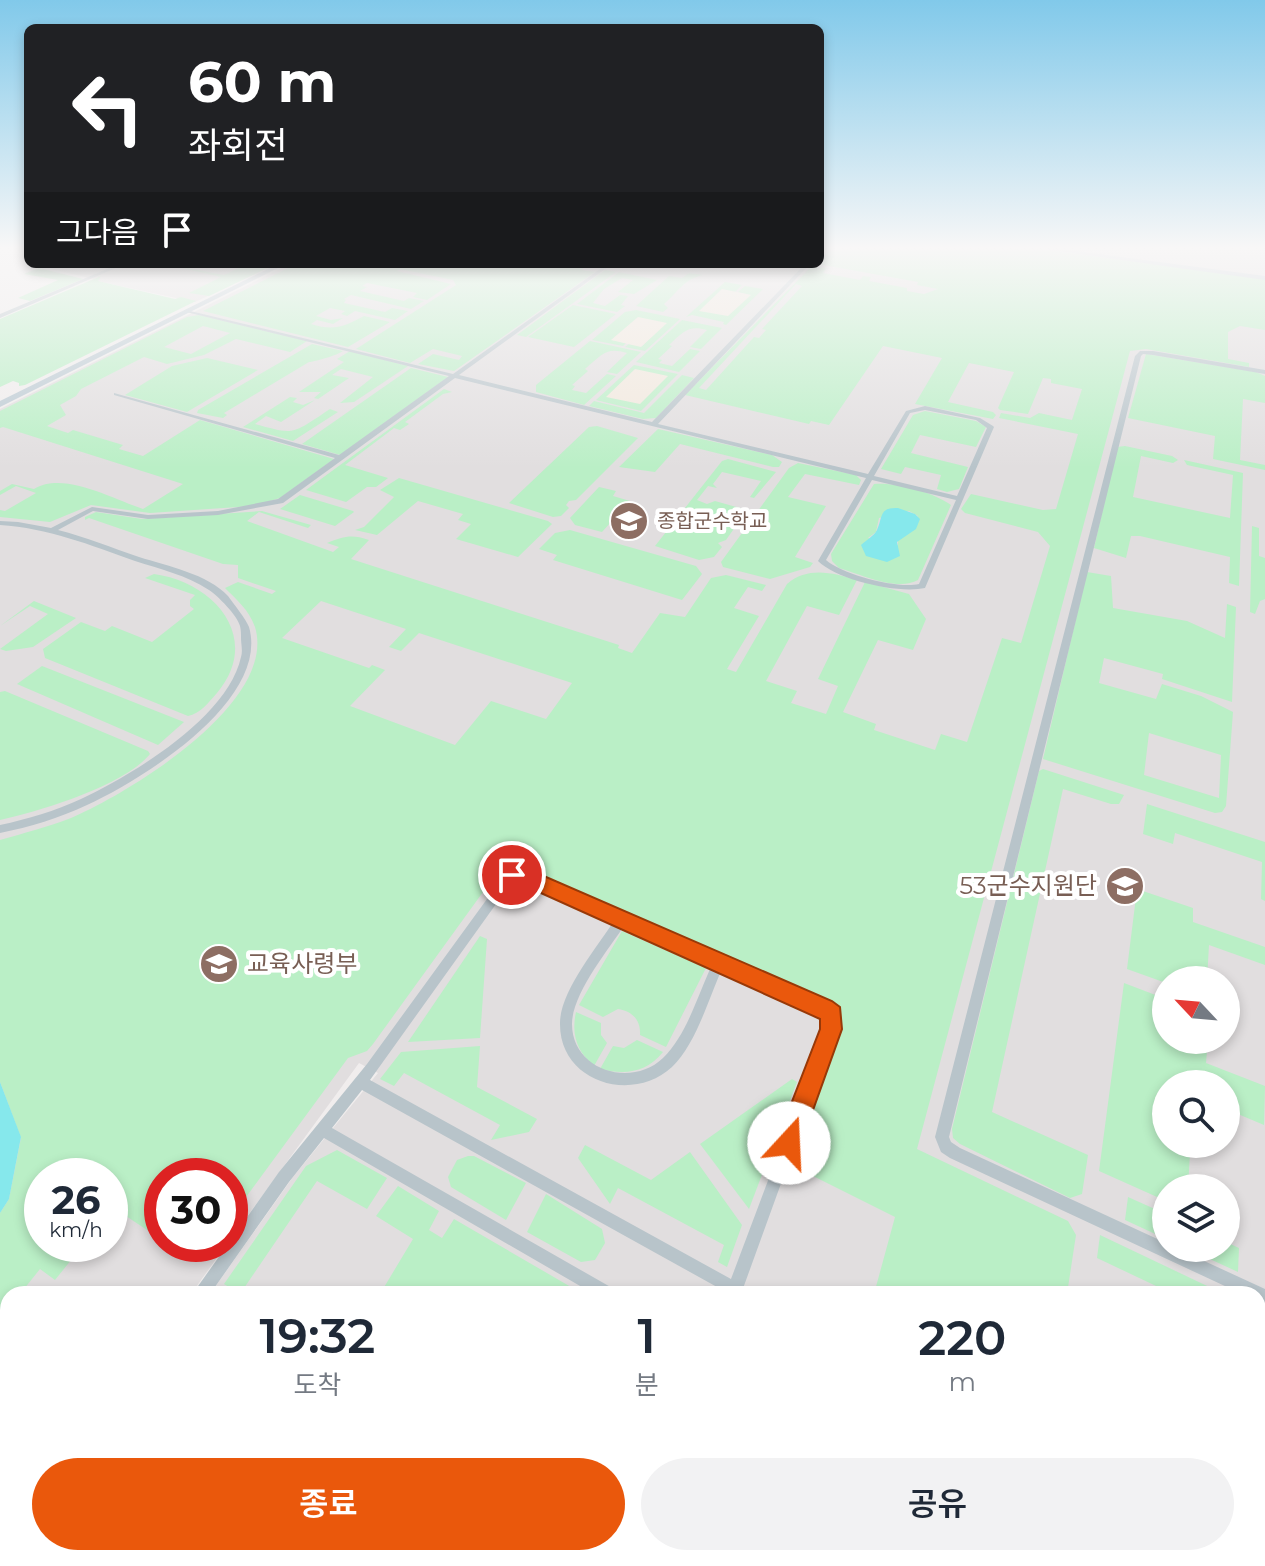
<!DOCTYPE html>
<html lang="ko">
<head>
<meta charset="utf-8">
<style>
	body { margin:0; font-family:Montserrat,"Noto Sans KR",sans-serif; background:#f2f2f3; color:#1f2937; height:100vh; display:flex; flex-direction:column; font-size:30px; white-space:nowrap }
	* { box-sizing:border-box; margin:0 }
	p { font-size:26px; color:#747a83 }
	.icon { flex:none; width:44px; height:44px; fill:none; stroke:currentColor; stroke-width:2; stroke-linecap:round; stroke-linejoin:round }
	.map { position:relative; flex:1; overflow:hidden }
	.drawer { position:absolute; left:0px; top:1286px; width:1266px; height:280px; display:flex; flex-direction:column; background:#fff; border-radius:24px 24px 0 0; box-shadow:0 4px 12px #0003 }
	.drawer>* { flex:none }
	.guide { position:absolute; left:24px; top:24px; width:800px; height:244px; border-radius:12px; box-shadow:0 4px 12px #0003; background:#202124; color:#fff; overflow:hidden }
	.needle { width:52px; rotate:296deg }
	.fabs { position:absolute; left:1152px; top:966px; display:grid; gap:16px }
	.fabs a { display:grid; place-items:center; width:88px; height:88px; border-radius:50%; background:#fff; box-shadow:0 4px 12px #0003; font-size:40px }
	.speed { position:absolute; left:24px; top:1158px; display:flex; gap:16px; font-size:40px; font-weight:700; text-align:center }
	.speed>* { display:grid; place-content:center; width:104px; height:104px; border-radius:50%; background:#fff; box-shadow:0 4px 12px #0003; line-height:1 }
	.speed small { font-size:20px; font-weight:400 }
	.speed .limit { border:12px solid #d22; background:#fff; color:#111 }
	.pin { position:absolute; display:grid; place-items:center; width:68px; height:68px; color:#fff; margin:-34px; border:4px solid #fff; border-radius:50%; box-shadow:0 2px 8px #0007 }
	.me { position:absolute; width:88px; margin:-44px; rotate:20deg; stroke-linejoin:round; filter:drop-shadow(0 0 6px #0008) }
	.turn { display:flex; align-items:center; gap:28px; height:168px; padding:0 32px; font-size:36px }
	.turn .icon { width:104px; height:104px; stroke-width:2.5 }
	.turn b { display:block; font-size:56px; line-height:68px }
	.then { display:flex; align-items:center; height:76px; padding:0 32px; background:#0003; gap:16px; font-size:30px }
	.eta { display:flex; justify-content:space-evenly; align-items:center; height:136px; text-align:center }
	.eta b { font-size:48px; font-weight:600; line-height:56px }
	.cta { display:flex; gap:16px; margin-top:auto; padding:16px 32px }
	.cta a { flex:1; height:92px; border-radius:48px; background:#ea580c; color:#fff; font-size:32px; font-weight:600; line-height:92px; text-align:center }
	.cta a+a { background:#f2f2f3; color:#1f2937 }
	.map>svg:first-child { display:block }
	.education { fill:#e1dedf; fill-rule:evenodd }
	.green { fill:#baefc6; fill-rule:evenodd }
	.sand { fill:#f2e8dd }
	.water { fill:#86e8ec }
	.lines { fill:none; stroke-linecap:round; stroke-linejoin:round }
	.river { fill:#86e8ec; fill-rule:evenodd }
	.street { fill:#b8c4ca; fill-rule:evenodd }
	.secondary { fill:#bac9d2; fill-rule:evenodd }
	.route { fill:#ea580c; stroke:#983908; stroke-width:2 }
	.labels { text-anchor:middle; stroke-width:8; stroke-linejoin:round; paint-order:stroke }
	.far-education-label { font-size:20px; fill:#785e54; stroke:#fff; text-anchor:start }
	.education-label { font-size:24px; fill:#785e54; stroke:#fff; text-anchor:end }
</style>
</head>
<body>
<div class="map">
<svg width="1265" height="1566" viewBox="0 0 1265 1566">
	<rect width="100%" height="100%" fill="#f0eded"/>
	<g class="education">
		<path d="M 1039,249 L 1265,279 L 1265,1566 L 179,1566 L 169,1558 L 1258,1558 L 1258,1294 L 210,1294 L 293,1177 L 378,1073 L 359,1063 L 230,1240 L 230,1176 L 162,1176 L 162,1244 L 227,1244 L 191,1294 L 8,1294 L 8,1525 L 0,1536 L 0,409 L 290,264 L 820,264 L 820,250 ZM 1166,980 L 1226,980 L 1226,1040 L 1166,1040 ZM 1166,1084 L 1226,1084 L 1226,1144 L 1166,1144 ZM 42,1176 L 110,1176 L 110,1244 L 42,1244 ZM 1166,1188 L 1226,1188 L 1226,1248 L 1166,1248 Z"/>
		<path d="M 1053,249 L 1265,249 L 1265,277 L 1164,266 Z"/>
		<path d="M 30,264 L 276,264 L 195,302 L 97,281 L 101,276 L 94,279 Z"/>
	</g>
	<g class="green">
		<path d="M 840,249 L 1039,249 L 1265,279 L 1265,330 L 1240,326 L 1228,332 L 1228,359 L 1249,363 L 1249,367 L 1146,349 L 1130,351 L 917,1149 L 1068,1221 L 1076,1235 L 1067,1294 L 874,1294 L 895,1217 L 789,1164 L 841,1020 L 832,1005 L 504,863 L 373,1044 L 367,1051 L 348,1058 L 230,1219 L 230,1176 L 162,1176 L 162,1240 L 114,1208 L 110,1212 L 110,1176 L 42,1176 L 42,1244 L 84,1244 L 55,1280 L 40,1269 L 20,1294 L 8,1294 L 8,1308 L 0,1317 L 0,1213 L 9,1199 L 21,1138 L 0,1082 L 0,840 C 24,833 48,827 71,818 C 129,793 278,703 255,627 C 249,610 237,600 225,588 L 238,582 L 272,594 L 276,591 L 238,578 L 238,565 L 223,564 L 89,518 L 85,520 L 85,517 L 96,512 L 142,519 L 262,511 L 311,525 L 308,528 L 259,512 L 247,521 L 333,552 L 339,547 L 327,543 C 344,536 352,534 369,540 L 351,559 L 619,645 L 618,648 L 632,653 L 660,613 L 685,617 L 711,578 L 726,575 L 766,585 L 762,591 L 748,587 L 734,608 L 759,616 L 727,669 L 736,672 L 787,584 C 808,566 833,573 857,580 L 839,615 L 807,606 L 766,681 L 797,691 L 791,703 L 826,714 L 838,686 L 818,679 L 865,582 L 909,594 L 926,619 L 913,650 L 878,640 L 843,712 L 876,724 L 874,730 L 935,750 L 941,734 L 967,742 L 1002,638 L 1021,643 L 1050,546 L 1038,532 L 965,513 L 961,509 L 971,494 L 1043,510 L 1056,509 L 1078,434 L 999,418 L 1001,413 L 1030,418 L 1039,413 L 1072,420 L 1082,389 L 1051,383 L 1051,379 L 1043,378 L 1028,414 L 1000,410 L 998,408 L 1014,372 L 969,363 L 948,402 L 993,412 L 996,415 L 993,419 L 915,404 L 942,358 L 883,346 L 829,425 L 811,421 L 809,424 L 685,395 L 811,267 L 827,268 L 823,273 L 860,280 L 863,276 L 871,277 L 869,281 L 907,288 L 907,291 L 924,294 L 938,289 L 917,285 L 918,282 L 818,264 L 827,252 ZM 796,284 L 802,286 L 762,329 L 766,330 L 759,338 L 754,337 L 706,390 L 699,388 ZM 321,601 L 406,629 L 389,647 L 401,651 L 419,633 L 572,683 L 546,719 L 491,701 L 455,745 L 350,706 L 385,670 L 372,665 L 369,668 L 282,638 Z"/>
		<path d="M 165,264 L 224,275 L 247,264 L 276,264 L 209,296 L 189,293 L 221,277 Z"/>
		<path d="M 296,264 L 588,264 L 581,270 L 595,272 L 454,371 L 418,364 L 433,354 L 459,360 L 462,356 L 433,349 L 410,363 L 356,349 L 456,285 L 453,280 L 400,269 L 397,271 L 451,284 L 427,300 L 413,297 L 417,293 L 367,283 L 362,286 L 367,287 L 360,291 L 404,301 L 409,298 L 424,301 L 411,309 L 351,295 L 344,299 L 346,300 L 344,303 L 385,312 L 392,308 L 408,311 L 395,320 L 355,311 L 347,316 L 341,314 L 345,311 L 330,308 L 316,316 L 331,320 L 343,318 L 333,324 L 317,320 L 311,324 C 333,331 344,327 364,316 L 390,322 L 348,347 L 203,311 Z"/>
		<path d="M 39,268 L 83,279 L 30,301 L 18,298 L 58,280 L 24,274 Z"/>
		<path d="M 605,270 L 616,272 L 526,337 L 517,335 Z"/>
		<path d="M 619,272 L 657,280 L 634,294 L 618,292 L 633,280 L 622,278 L 604,289 L 593,303 L 605,306 L 620,295 L 628,296 L 621,305 L 625,306 L 617,312 L 577,304 Z"/>
		<path d="M 689,273 L 703,275 C 684,279 678,292 664,304 L 668,308 L 663,312 L 636,306 L 669,276 L 682,278 Z"/>
		<path d="M 101,276 L 98,281 L 175,299 L 181,297 L 196,301 L 25,385 L 19,386 L 19,383 L 13,381 L 0,387 L 0,319 Z"/>
		<path d="M 725,282 L 742,285 L 735,292 L 722,290 L 700,311 L 750,295 L 738,292 L 745,286 L 763,289 L 726,325 L 723,324 L 724,322 L 692,315 L 686,317 Z"/>
		<path d="M 573,305 L 616,314 L 574,347 L 528,337 Z"/>
		<path d="M 636,310 L 680,319 L 645,351 L 625,347 L 629,344 L 642,346 L 666,323 L 612,340 L 626,343 L 623,346 L 592,340 L 625,312 Z"/>
		<path d="M 199,315 L 307,341 L 290,352 L 236,339 L 204,355 L 167,364 L 144,357 L 81,389 L 76,396 L 60,405 L 66,415 L 47,426 L 68,433 L 73,430 L 123,445 L 119,449 L 143,456 L 200,420 L 334,459 L 280,498 L 253,506 L 150,513 L 91,505 L 50,522 L 0,517 L 0,510 L 5,511 L 36,493 L 16,486 L 0,495 L 0,491 L 12,484 L 34,489 C 64,471 112,499 143,509 L 183,484 L 3,427 L 0,428 L 0,411 L 187,317 ZM 203,326 L 230,333 L 191,354 L 164,347 Z"/>
		<path d="M 682,320 L 722,328 L 701,349 L 690,347 L 707,330 C 689,325 684,331 669,345 L 672,346 L 658,359 L 662,360 L 659,363 L 672,366 L 690,349 L 700,351 L 679,372 L 636,362 Z"/>
		<path d="M 590,341 L 641,352 L 617,374 L 607,372 L 627,353 C 606,347 603,354 585,369 L 588,371 L 572,385 L 575,386 L 572,390 L 586,393 L 607,374 L 616,376 L 584,405 L 536,392 L 536,385 Z"/>
		<path d="M 312,344 L 343,351 C 338,355 314,362 309,362 L 224,413 L 227,415 L 223,418 L 197,413 L 198,410 Z"/>
		<path d="M 350,351 L 408,366 L 354,402 L 340,403 L 373,377 L 341,369 L 332,375 L 349,378 L 318,399 L 314,398 L 321,392 L 299,392 L 344,362 L 337,359 Z"/>
		<path d="M 1146,354 L 1256,372 L 1265,376 L 1265,403 L 1243,399 L 1240,460 L 1265,465 L 1265,470 L 1213,459 L 1215,436 L 1128,418 Z"/>
		<path d="M 207,358 L 258,370 L 187,412 L 125,395 L 172,366 Z"/>
		<path d="M 634,365 L 678,374 L 641,411 L 596,400 Z"/>
		<path d="M 411,368 L 448,377 L 340,455 L 302,444 Z"/>
		<path d="M 682,375 L 694,378 L 656,418 L 643,419 L 589,406 L 594,401 L 644,413 Z"/>
		<path d="M 444,389 L 452,392 L 443,394 L 405,422 L 409,424 L 400,430 L 394,428 L 345,465 L 388,478 L 376,487 L 367,487 L 346,502 L 306,490 Z"/>
		<path d="M 290,397 L 297,398 L 293,402 L 303,405 L 315,400 L 281,422 L 266,416 L 255,424 C 295,435 291,435 330,409 L 338,412 L 293,441 L 243,427 Z"/>
		<path d="M 925,411 L 976,421 L 986,427 L 976,447 L 920,435 L 911,453 L 968,467 L 959,489 L 947,492 L 937,489 L 941,475 L 905,467 L 901,474 L 881,469 L 913,415 Z"/>
		<path d="M 597,426 L 638,438 L 576,500 L 569,501 L 566,505 L 569,508 L 561,516 L 553,517 L 509,503 L 589,427 Z"/>
		<path d="M 658,429 L 772,455 L 782,462 L 779,467 L 773,467 L 680,444 L 655,472 L 619,467 Z"/>
		<path d="M 1125,446 L 1172,456 L 1178,460 L 1173,463 L 1141,456 L 1133,497 L 1230,518 L 1233,475 L 1187,465 L 1184,460 L 1243,473 L 1239,586 L 1229,583 L 1230,557 L 1140,536 L 1131,536 L 1126,558 L 1094,548 L 1117,447 Z"/>
		<path d="M 728,459 L 776,472 L 754,498 L 750,497 L 761,481 L 722,472 L 713,484 L 717,488 L 708,486 L 697,500 L 707,504 L 715,501 L 747,510 L 726,540 L 718,543 L 722,547 L 714,557 L 699,560 L 655,546 L 722,461 Z"/>
		<path d="M 798,463 L 856,475 L 861,480 L 859,485 L 805,474 L 788,497 L 826,506 L 795,557 L 813,563 L 810,567 L 770,579 L 723,567 L 721,562 L 789,468 Z"/>
		<path d="M 399,478 L 548,521 L 552,524 L 518,557 L 456,539 L 471,524 L 458,520 L 463,514 L 418,501 L 377,535 L 355,530 L 364,527 L 394,497 L 380,490 Z"/>
		<path d="M 874,484 C 896,482 933,492 951,505 L 918,580 C 897,592 860,574 839,568 L 832,561 L 831,554 ZM 909,511 L 918,516 L 898,539 L 898,545 L 868,538 L 876,532 L 879,518 Z"/>
		<path d="M 599,487 L 616,491 L 613,496 L 630,501 L 602,532 L 575,525 L 570,518 Z"/>
		<path d="M 300,495 L 353,511 L 354,512 L 335,526 L 280,509 Z"/>
		<path d="M 1252,526 L 1259,528 L 1259,556 L 1265,558 L 1265,599 L 1260,601 L 1255,614 L 1250,612 Z"/>
		<path d="M 570,530 L 696,566 L 702,574 L 682,600 L 553,560 L 557,555 L 539,549 L 555,533 Z"/>
		<path d="M 1087,572 L 1111,576 L 1113,608 L 1187,621 L 1225,638 L 1227,604 L 1236,607 L 1232,702 L 1162,679 L 1163,674 L 1104,658 L 1099,683 L 1156,699 L 1162,684 L 1201,696 L 1233,712 L 1226,806 L 1222,812 L 1215,813 L 1043,759 ZM 1149,733 L 1221,755 L 1219,798 L 1144,775 Z"/>
		<path d="M 154,574 C 214,582 263,638 217,693 C 209,702 200,714 188,716 L 45,658 L 43,649 L 81,622 L 105,631 L 112,626 L 152,642 L 194,609 L 190,606 L 190,600 L 195,595 L 145,578 Z"/>
		<path d="M 34,601 L 76,618 L 33,647 L 6,651 L 0,649 L 48,614 L 30,606 L 0,626 Z"/>
		<path d="M 42,666 L 184,722 L 158,745 L 17,684 Z"/>
		<path d="M 5,691 L 148,751 L 150,754 C 124,786 40,811 0,820 L 0,692 Z"/>
		<path d="M 1043,769 L 1124,795 L 1119,804 L 1111,804 L 1063,789 L 992,1112 L 1088,1155 L 1082,1194 L 1070,1198 L 960,1144 L 953,1138 L 952,1129 L 1039,771 Z"/>
		<path d="M 1147,804 L 1265,842 L 1265,901 L 1261,899 L 1262,862 L 1175,833 L 1173,844 L 1143,834 Z"/>
		<path d="M 1137,889 L 1193,908 L 1193,922 L 1265,947 L 1265,965 L 1209,945 L 1207,980 L 1166,980 L 1166,983 L 1127,969 Z"/>
		<path d="M 622,931 L 706,968 L 666,1047 L 640,1035 C 641,1020 632,1011 618,1009 L 603,1017 L 579,1005 Z"/>
		<path d="M 480,936 L 487,939 L 480,1038 L 408,1042 Z"/>
		<path d="M 1124,983 L 1166,999 L 1166,1040 L 1208,1040 L 1206,1063 L 1265,1086 L 1264,1125 L 1226,1109 L 1226,1084 L 1166,1084 L 1166,1144 L 1175,1144 L 1190,1153 L 1188,1188 L 1166,1188 L 1166,1201 L 1099,1171 Z"/>
		<path d="M 576,1012 L 601,1023 L 601,1035 L 607,1043 L 594,1066 C 577,1051 571,1035 576,1012 Z"/>
		<path d="M 637,1040 L 663,1052 C 646,1073 625,1075 600,1069 L 613,1046 L 624,1048 Z"/>
		<path d="M 480,1046 L 477,1087 L 537,1119 L 529,1132 L 491,1140 L 500,1125 L 404,1073 L 394,1086 L 380,1079 L 401,1052 Z"/>
		<path d="M 792,1079 L 797,1082 L 749,1209 L 700,1144 Z"/>
		<path d="M 585,1145 L 651,1180 L 690,1152 L 742,1225 L 727,1267 L 718,1262 L 724,1245 L 618,1188 L 610,1204 L 578,1158 Z"/>
		<path d="M 337,1150 L 387,1178 L 367,1209 L 317,1181 L 240,1294 L 224,1284 L 306,1166 Z"/>
		<path d="M 468,1156 L 474,1156 L 526,1183 L 506,1220 L 451,1187 L 448,1177 L 457,1160 Z"/>
		<path d="M 398,1186 L 439,1211 L 429,1230 L 442,1238 L 454,1219 L 583,1294 L 380,1294 L 413,1239 L 376,1216 Z"/>
		<path d="M 546,1194 L 602,1229 L 605,1243 L 595,1260 L 581,1262 L 527,1232 Z"/>
		<path d="M 1128,1197 L 1166,1214 L 1166,1239 L 1125,1220 Z"/>
		<path d="M 1100,1235 L 1224,1294 L 1173,1294 L 1097,1258 Z"/>
		<path d="M 1226,1242 L 1239,1248 L 1238,1272 L 1186,1248 L 1226,1248 Z"/>
		<path d="M 169,1558 L 617,1558 L 614,1566 L 179,1566 Z"/>
		<path d="M 651,1558 L 787,1558 L 784,1566 L 648,1566 Z"/>
	</g>
	<g class="sand">
		<path d="M 722,289 L 751,295 L 728,316 L 699,311 Z"/>
		<path d="M 638,317 L 667,323 L 641,347 L 611,340 Z"/>
		<path d="M 635,369 L 668,376 L 640,404 L 606,397 Z"/>
		<path d="M 1258,1407 L 1265,1410 L 1265,1566 L 1061,1566 L 1062,1558 L 1258,1558 Z"/>
	</g>
	<g class="water">
		<path d="M 898,508 L 915,514 L 920,519 L 916,529 L 897,542 L 900,556 L 887,562 L 866,556 L 861,545 C 866,540 874,536 877,530 C 883,517 879,507 898,508 Z"/>
		<path d="M 0,1082 L 21,1137 L 9,1199 L 0,1213 Z"/>
	</g>
	<g class="lines">
		<g class="river">
			<path d="M 0,1504 L 8,1507 L 8,1549 L 0,1546 Z"/>
			<path d="M 24,1558 L 69,1558 L 73,1566 L 27,1566 Z"/>
		</g>
		<g class="street">
			<path d="M 820,249 L 824,249 L 820,253 Z"/>
			<path d="M 119,264 L 125,264 L 0,318 L 0,314 Z"/>
			<path d="M 607,264 L 612,264 L 459,375 L 652,422 L 805,264 L 810,264 L 658,424 L 868,474 L 906,411 L 925,406 L 980,418 L 993,426 L 994,427 L 925,588 C 898,594 837,580 818,561 L 866,478 L 455,378 L 283,503 L 218,515 L 148,519 L 93,511 L 58,530 C 86,537 112,548 139,557 C 167,566 208,574 228,596 C 233,603 246,619 249,627 C 270,700 142,780 87,805 C 59,818 30,827 0,833 L 0,825 C 28,819 55,811 81,799 C 134,774 228,717 241,657 C 243,651 241,644 241,638 C 241,634 241,630 240,626 C 237,615 218,596 209,590 C 186,575 160,569 135,561 C 90,545 48,528 0,525 L 0,521 L 18,522 L 51,528 L 92,507 L 148,515 L 218,511 L 278,499 L 335,458 L 114,395 L 114,393 L 339,455 L 449,376 L 186,312 L 186,310 L 453,374 ZM 925,410 L 976,420 L 987,428 L 957,496 L 874,476 L 910,413 ZM 872,480 L 956,500 L 919,584 C 897,589 843,575 826,560 Z"/>
			<path d="M 1140,351 L 1153,351 L 1265,370 L 1265,374 L 1153,355 L 1143,354 L 1141,356 L 949,1137 L 951,1142 L 960,1148 L 1166,1243 L 1166,1248 L 1176,1248 L 1265,1289 L 1265,1305 L 1258,1302 L 1258,1294 L 1242,1294 L 950,1158 L 941,1152 L 935,1137 L 1135,356 Z"/>
			<path d="M 518,869 L 828,1005 C 838,1012 838,1017 837,1029 L 741,1294 L 725,1294 L 726,1292 L 362,1090 L 332,1128 L 614,1289 L 617,1294 L 594,1294 L 324,1138 L 289,1182 L 210,1294 L 193,1294 L 196,1289 L 228,1244 L 230,1244 L 230,1241 L 279,1172 L 367,1064 L 503,877 ZM 518,879 L 614,921 C 597,947 560,992 560,1023 C 559,1082 632,1104 672,1067 C 696,1044 708,1000 722,969 L 820,1013 L 826,1018 L 825,1029 L 731,1279 L 370,1080 L 511,883 ZM 624,926 L 712,965 C 698,994 687,1035 663,1058 C 632,1088 572,1071 572,1024 C 572,994 608,950 624,926 Z"/>
			<path d="M 8,1551 L 8,1558 L 21,1558 L 17,1566 L 0,1566 L 1,1560 Z"/>
		</g>
		<g class="secondary">
			<path d="M 1043,249 L 1061,249 L 1265,276 L 1265,280 Z"/>
			<path d="M 278,264 L 286,264 L 0,407 L 0,401 Z"/>
		</g>
	</g>
	<linearGradient id="sky" x2="0" y2="1"><stop stop-color="#81c9ea"/><stop offset="0.53" stop-color="#f8f7f7"/><stop offset="1" stop-color="#f8f7f7" stop-opacity="0"/></linearGradient>
	<rect width="1265" height="468" fill="url(#sky)"/>
	<path class="route" d="M 512,867 L 530,870 L 832,1001 L 840,1007 L 842,1029 L 798,1152 L 789,1155 L 780,1152 L 776,1143 L 820,1029 L 820,1019 L 521,884 L 505,881 L 502,875 L 505,870 Z"/>
	<defs>
		<g id="university-disc" transform="scale(2)"><circle r="9.5" fill="#8d6e63" stroke="#fff"/><path d="M0-5L7-2L0 1L-7-2ZM-4 1L0 2.5L4 1V4Q0 6-4 4Z" fill="#fff"/></g>
	</defs>
	<g fill-rule="evenodd">
		<use href="#university-disc" x="629" y="521"/>
		<use href="#university-disc" x="1125" y="886"/>
		<use href="#university-disc" x="219" y="964"/>
	</g>
	<g class="labels">
		<g class="far-education-label">
			<text x="657" y="528">종합군수학교</text>
		</g>
		<g class="education-label">
			<text x="1097" y="894">53군수지원단</text>
			<text x="247" y="972" text-anchor="start">교육사령부</text>
		</g>
	</g>
</svg>
<div class="fabs">
<a><svg class="needle" viewBox="-14 -14 28 28"><path d="M0-13l5 13h-10z" fill="#e53935"/><path d="M0 13l5-13h-10z" fill="#747a83"/></svg></a>
<a><svg class="icon" aria-label="search" viewBox="0 0 24 24"><circle cx="10" cy="10" r="6"/><path d="M15 15l6 6"/></svg></a>
<a><svg class="icon" aria-label="layers" viewBox="0 0 24 24"><path d="M12 4l9 5-9 5-9-5zM3 14l9 5 9-5"/></svg></a>
</div>
<div class="speed"><div>26<small>km/h</small></div><div class="limit">30</div></div>
<div class="pin" style="left:512px;top:875px;background:#d93025"><svg class="icon" aria-label="arrive" viewBox="0 0 24 24"><path d="M6 21V4h12l-3 4 3 4H6"/></svg></div>
<svg class="me" style="left:789px;top:1143px" viewBox="-20 -20 40 40"><circle r="19" fill="#fff"/><path d="M0-13L10 11 0 6-10 11z" fill="#ea580c"/></svg>
<div class="guide">
<div class="turn"><svg class="icon" aria-label="left" viewBox="0 0 24 24"><path d="M17 20v-9H6M10 6l-5 5 5 5"/></svg><div><b>60 m</b>좌회전</div></div>
<div class="then">그다음<svg class="icon" aria-label="arrive" viewBox="0 0 24 24"><path d="M6 21V4h12l-3 4 3 4H6"/></svg></div>
</div>
<section class="drawer">
<div class="eta">
<div><b>19:32</b><p>도착</p></div>
<div><b>1</b><p>분</p></div>
<div><b>220</b><p>m</p></div>
</div>
<div class="cta"><a>종료</a><a>공유</a></div>
</section>
</div>
</body>
</html>
